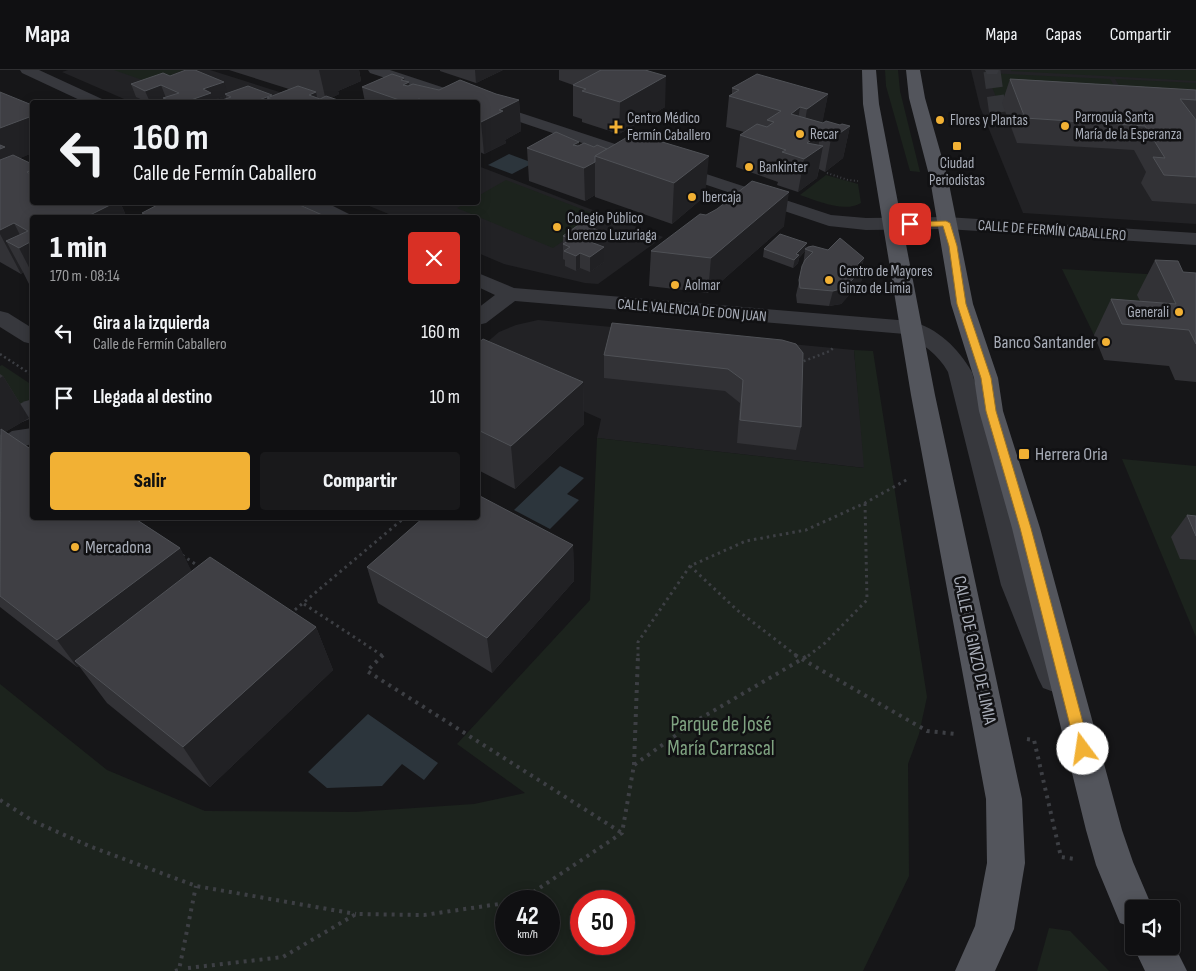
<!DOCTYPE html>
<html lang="es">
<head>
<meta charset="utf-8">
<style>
	body { margin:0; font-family:"Sofia Sans Condensed",sans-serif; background:#19191b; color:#f1f3f6; height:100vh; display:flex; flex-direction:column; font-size:19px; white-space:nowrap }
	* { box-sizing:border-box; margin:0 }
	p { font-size:16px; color:#9c9d9f }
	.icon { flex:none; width:28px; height:28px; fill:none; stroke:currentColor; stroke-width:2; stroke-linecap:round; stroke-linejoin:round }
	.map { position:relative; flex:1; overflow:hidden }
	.panel { position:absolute; left:30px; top:145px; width:450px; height:305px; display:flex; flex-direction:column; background:#101012; border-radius:5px; box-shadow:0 2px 12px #0003,0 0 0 1px #303032 }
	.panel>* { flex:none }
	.guide { position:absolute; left:30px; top:30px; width:450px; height:105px; border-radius:5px; box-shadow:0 2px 12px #0003,0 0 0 1px #303032; background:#101012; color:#f1f3f6; overflow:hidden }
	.buttons { position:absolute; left:1125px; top:830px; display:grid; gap:10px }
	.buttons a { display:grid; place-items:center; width:55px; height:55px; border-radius:5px; background:#101012; box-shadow:0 2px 12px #0003,0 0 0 1px #303032; font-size:25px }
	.speed { position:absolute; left:495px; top:820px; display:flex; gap:10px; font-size:25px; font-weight:700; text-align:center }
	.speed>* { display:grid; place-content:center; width:65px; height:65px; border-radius:50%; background:#101012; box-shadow:0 2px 12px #0003,0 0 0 1px #303032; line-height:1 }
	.speed small { font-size:12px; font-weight:400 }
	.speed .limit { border:8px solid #d22; background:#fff; color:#111 }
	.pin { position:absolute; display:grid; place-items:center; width:42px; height:42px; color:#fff; margin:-21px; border-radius:10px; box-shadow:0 2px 8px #0006 }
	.me { position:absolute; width:55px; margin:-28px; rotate:346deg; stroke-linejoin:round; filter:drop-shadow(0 0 4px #0008) }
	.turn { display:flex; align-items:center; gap:18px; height:105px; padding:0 20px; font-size:22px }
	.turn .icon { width:65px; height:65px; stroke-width:2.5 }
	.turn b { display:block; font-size:35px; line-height:42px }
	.round { display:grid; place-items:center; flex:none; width:52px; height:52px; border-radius:5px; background:#19191b }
	.head { display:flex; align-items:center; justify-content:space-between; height:85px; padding:0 20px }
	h1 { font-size:30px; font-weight:800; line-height:38px }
	.primary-button { display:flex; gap:10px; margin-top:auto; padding:10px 20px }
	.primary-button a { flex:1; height:58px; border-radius:5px; background:#f2b134; color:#111; font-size:20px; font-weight:800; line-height:58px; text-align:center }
	.primary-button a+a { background:#19191b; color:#f1f3f6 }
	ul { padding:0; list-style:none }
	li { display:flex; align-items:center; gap:15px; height:65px; padding:0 20px }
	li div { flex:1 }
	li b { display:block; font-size:19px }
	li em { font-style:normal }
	header { display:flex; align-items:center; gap:30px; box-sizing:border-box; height:70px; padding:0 25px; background:#101012; border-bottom:1px solid #303032 }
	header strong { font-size:24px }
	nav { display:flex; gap:28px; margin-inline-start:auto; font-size:18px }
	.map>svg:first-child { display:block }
	.built { fill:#222225 }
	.green { fill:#1c231d; fill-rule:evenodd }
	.water { fill:#2c353c }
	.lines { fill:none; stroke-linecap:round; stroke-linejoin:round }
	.minor-tunnel { stroke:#333438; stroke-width:17; stroke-dasharray:17 8; stroke-linecap:butt }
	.path-far3 { stroke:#3d3f44; stroke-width:2; stroke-dasharray:1 2.5; stroke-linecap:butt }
	.path-far2 { stroke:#3d3f44; stroke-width:2.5; stroke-dasharray:2 3; stroke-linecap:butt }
	.path-far1 { stroke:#3d3f44; stroke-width:3; stroke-dasharray:2.5 4; stroke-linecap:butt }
	.path { stroke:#3d3f44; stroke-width:4; stroke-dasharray:3 5; stroke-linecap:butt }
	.minor { fill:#37383d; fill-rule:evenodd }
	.major { fill:#53555c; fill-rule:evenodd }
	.wall { fill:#323236; fill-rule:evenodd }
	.shaded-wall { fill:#212124 }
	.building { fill:#3f3f44; stroke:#4f5156 }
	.route { fill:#f2b134; stroke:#9d7322 }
	.poi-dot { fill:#f2b134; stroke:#111113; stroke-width:2 }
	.labels { text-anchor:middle; stroke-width:5; stroke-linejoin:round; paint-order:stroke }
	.far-poi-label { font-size:15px; fill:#a8adb8; stroke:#111113; text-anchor:start }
	.far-street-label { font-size:15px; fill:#a8adb8; stroke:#111113 }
	.poi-label { font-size:18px; fill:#a8adb8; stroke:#111113; text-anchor:start }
	.street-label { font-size:18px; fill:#a8adb8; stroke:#111113 }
	.near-park-label { font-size:21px; fill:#7fa381; stroke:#111113 }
</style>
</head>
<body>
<header>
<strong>Mapa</strong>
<nav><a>Mapa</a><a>Capas</a><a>Compartir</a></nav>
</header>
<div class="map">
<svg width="1196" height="901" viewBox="0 0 1196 901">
	<rect width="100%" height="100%" fill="#161618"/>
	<g class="built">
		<path d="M 68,0 L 210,0 L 311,32 L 131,32 L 62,2 Z"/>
		<path d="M 971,0 L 1196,0 L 1196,154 L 1023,143 L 980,37 Z"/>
		<path d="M 478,96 L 663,167 L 598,214 L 585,213 L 504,194 L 478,183 L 478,148 L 396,147 L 362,133 L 478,132 Z"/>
		<path d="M 538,250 L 854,280 L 865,398 L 597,368 L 601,349 L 478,294 L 478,280 L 499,262 L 516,255 Z"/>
	</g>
	<g class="green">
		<path d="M 114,0 L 183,0 L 151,13 Z"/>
		<path d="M 885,0 L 898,0 L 900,21 L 920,102 L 910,101 L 886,16 Z"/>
		<path d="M 1011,0 L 1196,0 L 1196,11 L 1011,1 Z"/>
		<path d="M 986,3 L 1110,9 L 1127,36 L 997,29 Z"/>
		<path d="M 1115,9 L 1196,13 L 1196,39 L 1132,36 Z"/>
		<path d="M 826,105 L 858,114 L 861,133 C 844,143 818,131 800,125 Z"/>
		<path d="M 506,110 L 600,146 L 553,178 L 457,138 L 467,133 L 478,132 L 478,126 Z"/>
		<path d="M 1062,199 L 1196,207 L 1157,270 L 1094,265 Z"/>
		<path d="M 854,280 L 873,281 L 927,627 L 919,664 L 908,694 L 909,806 L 863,901 L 0,901 L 0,614 L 107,700 L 205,741 L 355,742 L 474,734 L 525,723 L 457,674 L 590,530 L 597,368 L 864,398 ZM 506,831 L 549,831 L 549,874 L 506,874 ZM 581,831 L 624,831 L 624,874 L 581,874 Z"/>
		<path d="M 2,295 L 32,315 L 32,328 L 14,339 L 0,313 L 0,296 Z"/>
		<path d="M 1122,389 L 1196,396 L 1196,453 L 1180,489 L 1196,490 L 1196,567 Z"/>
		<path d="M 1049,858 L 1070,861 L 1109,901 L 1037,901 Z"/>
	</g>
	<g class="water">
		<path d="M 509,84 L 533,93 L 512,104 L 488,95 Z"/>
		<path d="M 560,396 L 584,408 L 567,424 L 579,430 L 550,459 L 514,440 Z"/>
		<path d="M 368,644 L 438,693 L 424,710 L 402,694 L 382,716 L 327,718 L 308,702 Z"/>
	</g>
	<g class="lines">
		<path class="minor-tunnel" d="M 992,1 L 998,45"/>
		<g class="path-far3">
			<path d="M 967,88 L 972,101"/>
			<path d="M 827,103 L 848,110 L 858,111"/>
		</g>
		<g class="path-far2">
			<path d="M 0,284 L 32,305"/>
			<path d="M 799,293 L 830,281 L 834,277"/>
		</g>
		<g class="path-far1">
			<path d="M 182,485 L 201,498"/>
			<path d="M 690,496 L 737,540 L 797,586"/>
			<path d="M 304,534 L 383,586"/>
			<path d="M 290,544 L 404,448"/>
			<path d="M 638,586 L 638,572 L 690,496 L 746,471 L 806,460 L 865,433 L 908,409"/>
			<path d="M 808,586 L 825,573 L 867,530 L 865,433"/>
		</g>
		<g class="path">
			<path d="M 383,585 L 367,601 L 622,763"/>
			<path d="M 795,585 L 927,661 L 956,664"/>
			<path d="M 1027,669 L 1034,670 L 1061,787 L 1075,789"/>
			<path d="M 634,695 L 638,585"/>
			<path d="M 0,730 L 33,751 L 89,776 L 196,816 L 356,844"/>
			<path d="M 520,831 L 622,763 L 634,695 L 696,651 L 809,585"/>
			<path d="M 188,898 L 283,887 L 356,844 L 424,845 L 506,833"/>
			<path d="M 175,901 L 179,900 L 196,816"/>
		</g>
		<g class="minor">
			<path d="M 20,0 L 39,0 L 102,29 L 104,32 L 84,32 L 22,3 Z"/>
			<path d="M 368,0 L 390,0 L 831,145 L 866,148 L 946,147 L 1196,163 L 1196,175 L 946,159 L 866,160 L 829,156 L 478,38 L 478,32 L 460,32 L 370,3 Z"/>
			<path d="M 985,0 L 999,0 L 997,4 L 987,4 Z"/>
			<path d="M 301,132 L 325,132 L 349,144 L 351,148 L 326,148 L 303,136 Z"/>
			<path d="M 478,203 L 514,218 L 910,251 C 938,258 958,278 972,302 L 1031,515 L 1070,608 L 1065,618 L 1054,622 L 1043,618 L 1038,608 L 1001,515 L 948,302 C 938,284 923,274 905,264 L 515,231 L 486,253 L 478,255 L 478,238 L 495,225 L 478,217 Z"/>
			<path d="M 0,241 L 8,243 L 32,258 L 32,274 L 24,272 L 0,257 Z"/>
			<path d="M 32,329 L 32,348 L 22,352 L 13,350 L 10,344 C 15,335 22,332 32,329 Z"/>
			<path d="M 32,358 L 32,374 C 21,376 12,386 0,390 L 0,369 L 12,361 Z"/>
		</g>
		<g class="major">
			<path d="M 862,0 L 876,0 L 879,34 L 935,325 L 1022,729 L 1025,793 L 1014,859 L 995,901 L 955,901 L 975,856 L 987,793 L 986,729 L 911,325 L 863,34 Z"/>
			<path d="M 906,0 L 920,0 L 925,28 L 948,109 L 973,234 L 998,308 L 1003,341 L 1040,458 L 1122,760 L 1133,792 L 1153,839 L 1134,839 L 1134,858 L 1120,853 L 1096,795 L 1086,760 L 1012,458 L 979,341 L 974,308 L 951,234 L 930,109 L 909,28 Z"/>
			<path d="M 1171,869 L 1187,901 L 1145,901 L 1133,876 L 1134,875 L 1134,876 L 1171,876 Z"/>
		</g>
	</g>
	<g class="wall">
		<path d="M 229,0 L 359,0 L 361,11 L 338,21 L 339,24 L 331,28 L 278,32 L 165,32 L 163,29 L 154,32 L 147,32 L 136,27 L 131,14 L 170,6 L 227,24 L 272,26 L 289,19 ZM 226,26 L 226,28 L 217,32 L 213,30 Z"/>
		<path d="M 440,0 L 503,0 L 476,13 L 440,1 Z"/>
		<path d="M 559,0 L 648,0 L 665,37 L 619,64 L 582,52 L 582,49 L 573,46 L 573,15 L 559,10 Z"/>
		<path d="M 392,4 L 404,8 L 404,11 L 409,12 L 409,16 L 413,14 L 439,20 L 460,10 L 496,24 L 519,30 L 521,61 L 505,70 L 506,73 L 484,84 L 478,81 L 478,32 L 365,32 L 362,17 Z"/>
		<path d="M 1010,9 L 1196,20 L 1196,134 L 1152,131 L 1141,113 L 1146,102 L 1134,80 L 1017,73 L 1002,33 Z"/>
		<path d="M 732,18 L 828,24 L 822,53 L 850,56 L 843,88 L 825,102 L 819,99 L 817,108 L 798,122 L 777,115 L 778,112 L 736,97 L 740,65 L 744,62 L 726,57 L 729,26 L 732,24 Z"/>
		<path d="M 0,22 L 32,83 L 20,88 L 32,132 L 120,132 L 127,148 L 32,148 L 32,216 L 29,214 L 23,202 L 21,204 L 0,192 Z"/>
		<path d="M 662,70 L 661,72 L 705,126 L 672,154 L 595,127 L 595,125 L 585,131 L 529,111 L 527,78 L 579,76 L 594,77 L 607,79 Z"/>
		<path d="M 142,143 L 329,148 L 144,148 Z"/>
		<path d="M 706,145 L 784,156 L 708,223 L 649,216 L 651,181 Z"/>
		<path d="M 563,166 L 601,176 L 604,192 L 590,202 L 580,198 L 576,201 L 565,196 L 565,190 L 563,189 Z"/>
		<path d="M 764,179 L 828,180 L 864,188 L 862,196 L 865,197 L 861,212 L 841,234 L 829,236 L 797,233 L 796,225 L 803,195 L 805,181 L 799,188 L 798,193 L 793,198 L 763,187 Z"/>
		<path d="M 1155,190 L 1183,202 L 1196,203 L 1196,312 L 1175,310 L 1169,296 L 1104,290 L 1094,265 L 1111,229 L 1140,231 L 1137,225 Z"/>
		<path d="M 782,270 L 801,357 L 796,380 L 737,373 L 740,333 L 725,321 L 604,308 L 604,285 Z"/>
		<path d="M 478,273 L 583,312 L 584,354 L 515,419 L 478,400 Z"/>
		<path d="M 0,304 L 3,306 L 29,348 L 5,362 L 180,478 L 191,501 L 316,557 L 333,600 L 210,717 L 107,633 L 79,596 L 77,597 L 0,537 Z"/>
		<path d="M 1187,445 L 1196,446 L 1196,490 L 1180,489 L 1171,467 Z"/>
		<path d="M 573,475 L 574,511 L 492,603 L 378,533 L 367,497 Z"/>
	</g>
	<g class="shaded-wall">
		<path d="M 319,0 L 359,0 L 361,11 L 338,21 L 339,24 L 326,31 Z"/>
		<path d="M 475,0 L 503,0 L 476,13 Z"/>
		<path d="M 666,6 L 665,37 L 619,64 L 620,32 Z"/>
		<path d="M 404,8 L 405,14 L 409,12 L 412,32 L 401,10 Z"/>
		<path d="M 224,12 L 228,25 L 225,24 L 226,26 L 213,30 L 214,32 L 185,32 L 203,19 Z"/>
		<path d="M 161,15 L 166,28 L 154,32 L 150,32 L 145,21 Z"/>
		<path d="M 316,22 L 318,32 L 309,25 Z"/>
		<path d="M 828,24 L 822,55 L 802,71 L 807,39 Z"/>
		<path d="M 272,25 L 267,28 L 268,32 L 254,32 Z"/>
		<path d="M 419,29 L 419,32 L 412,32 Z"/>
		<path d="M 519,30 L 521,61 L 505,70 L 506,73 L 484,84 L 481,52 L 499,40 Z"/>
		<path d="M 800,37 L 795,69 L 791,44 Z"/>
		<path d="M 32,46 L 32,83 L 12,92 L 0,110 L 0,58 Z"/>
		<path d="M 850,56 L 843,88 L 825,102 L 831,69 Z"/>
		<path d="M 820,64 L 818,80 L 823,76 L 817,108 L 798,122 L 807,73 Z"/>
		<path d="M 579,72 L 579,96 L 573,75 Z"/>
		<path d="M 709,86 L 705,126 L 672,154 L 674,113 Z"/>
		<path d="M 595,92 L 595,125 L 585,131 L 584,98 Z"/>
		<path d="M 32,100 L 32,115 L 27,102 Z"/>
		<path d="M 789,122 L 784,156 L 708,223 L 711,188 Z"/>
		<path d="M 116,132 L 120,132 L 127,148 L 84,148 Z"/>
		<path d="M 14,153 L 25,175 L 32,171 L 32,203 L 19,178 L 6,171 L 23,202 L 21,204 L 0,164 L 0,160 Z"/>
		<path d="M 602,162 L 602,176 L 588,171 Z"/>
		<path d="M 807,173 L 805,181 L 799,188 L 798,193 L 793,198 L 796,184 Z"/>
		<path d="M 604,177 L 604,192 L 590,202 L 590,187 Z"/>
		<path d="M 580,183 L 580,198 L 576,201 L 576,186 Z"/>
		<path d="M 864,188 L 861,201 L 865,197 L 861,212 L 841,234 L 829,236 L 833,221 Z"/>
		<path d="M 3,306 L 29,348 L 0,365 L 0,308 Z"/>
		<path d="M 583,312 L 584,354 L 515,419 L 511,376 Z"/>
		<path d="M 573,475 L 574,511 L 492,603 L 487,568 Z"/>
		<path d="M 180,478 L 194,506 L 75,591 L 79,596 L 77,597 L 57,570 Z"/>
		<path d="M 316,557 L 333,600 L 210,717 L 183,677 Z"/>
	</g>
	<g class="building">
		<path d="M 186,0 L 195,0 L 224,12 L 203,19 L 211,23 L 185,32 L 173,32 L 163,28 L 179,23 L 161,15 L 145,21 L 131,14 L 163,3 L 170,6 Z"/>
		<path d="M 601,0 L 645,0 L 666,6 L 620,32 L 582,21 L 586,19 L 573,15 Z"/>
		<path d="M 392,4 L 404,8 L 401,10 L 409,12 L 403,15 L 408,16 L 413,14 L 439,20 L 460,10 L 496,24 L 519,30 L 499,40 L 503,41 L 481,52 L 478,51 L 478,32 L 427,32 L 419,29 L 412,32 L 405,32 L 362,17 Z"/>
		<path d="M 757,4 L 828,24 L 807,39 L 800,37 L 791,44 L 823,53 L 826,51 L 840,55 L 842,54 L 850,56 L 831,69 L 820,64 L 807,73 L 823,76 L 804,89 L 782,82 L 786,80 L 740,65 L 757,54 L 767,57 L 774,52 L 767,50 L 781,41 L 729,26 L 739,20 L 732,18 Z"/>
		<path d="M 1010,9 L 1196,20 L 1196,30 L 1180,29 L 1196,50 L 1196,107 L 1164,105 L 1153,87 L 1165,88 L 1145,56 L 1025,48 Z"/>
		<path d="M 248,16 L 272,25 L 254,32 L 205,32 L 212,30 L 217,32 L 231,27 L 225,24 Z"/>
		<path d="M 298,16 L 316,22 L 309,25 L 320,29 L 326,26 L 344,32 L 278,32 L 267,28 Z"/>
		<path d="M 0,22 L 32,35 L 32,46 L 0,58 Z"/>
		<path d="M 556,62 L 579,72 L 573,75 L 578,76 L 584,73 L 594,77 L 597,75 L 607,79 L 595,86 L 595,92 L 584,98 L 527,78 Z"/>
		<path d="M 636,62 L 662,70 L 659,71 L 709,86 L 674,113 L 595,86 Z"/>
		<path d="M 0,75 L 5,77 L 0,79 Z"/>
		<path d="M 13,85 L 32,94 L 32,100 L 27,102 L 32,105 L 32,132 L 116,132 L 84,148 L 32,148 L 32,171 L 19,178 L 6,171 L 28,161 L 14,153 L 0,160 L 0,90 Z"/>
		<path d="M 752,111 L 789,122 L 711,188 L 651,181 L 700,144 L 706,145 L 717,139 Z"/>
		<path d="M 163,132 L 293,132 L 329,148 L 153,148 L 142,143 Z"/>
		<path d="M 581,153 L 602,162 L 588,171 L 604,177 L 590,187 L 580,183 L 576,186 L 564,181 L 570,177 L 563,174 L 571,169 L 563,166 Z"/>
		<path d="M 780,164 L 807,173 L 796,184 L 799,185 L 794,190 L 764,179 Z"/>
		<path d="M 840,168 L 864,188 L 858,194 L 865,197 L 844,218 L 833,221 L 800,218 L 799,210 L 802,196 L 805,190 L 813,182 L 805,179 L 808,177 L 813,176 L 828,180 Z"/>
		<path d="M 1155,190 L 1178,191 L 1183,202 L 1196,203 L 1196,274 L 1189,260 L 1122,254 L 1111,229 L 1176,234 Z"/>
		<path d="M 612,253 L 782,270 L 796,274 L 803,283 L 801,357 L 740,350 L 743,310 L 728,299 L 604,285 Z"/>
		<path d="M 483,269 L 583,312 L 511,376 L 478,360 L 478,273 Z"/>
		<path d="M 1,359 L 32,380 L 32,448 L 134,448 L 180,478 L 57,570 L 0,526 Z"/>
		<path d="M 478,425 L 573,475 L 487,568 L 367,497 L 423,448 L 478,448 Z"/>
		<path d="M 1187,445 L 1196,446 L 1196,466 Z"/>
		<path d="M 210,487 L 316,557 L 183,677 L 75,591 Z"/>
	</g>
	<path class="route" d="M 946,151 L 950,153 L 957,176 L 966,234 L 991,308 L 996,341 L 1031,458 L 1090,679 L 1088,683 L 1083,685 L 1078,683 L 1076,679 L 1020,458 L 986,341 L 981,308 L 957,234 L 949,176 L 943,156 L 910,157 L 907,154 L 910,152 Z"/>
	<g class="poi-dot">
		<circle cx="940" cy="50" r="5"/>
		<circle cx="1065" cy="56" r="5"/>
		<path d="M613.5 49.5h5v5h5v5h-5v5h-5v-5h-5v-5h5z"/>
		<circle cx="800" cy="64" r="5"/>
		<rect x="952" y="71" width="10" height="10" rx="2.5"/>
		<circle cx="749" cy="97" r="5"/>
		<circle cx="692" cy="127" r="5"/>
		<circle cx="557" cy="157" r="5"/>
		<circle cx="829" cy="210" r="5"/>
		<circle cx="675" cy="215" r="5"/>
		<circle cx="1179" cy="242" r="5"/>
		<circle cx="1106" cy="272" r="5"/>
		<rect x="1018" y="378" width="12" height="12" rx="2.5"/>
		<circle cx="75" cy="477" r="5"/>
	</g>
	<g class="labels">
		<g class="far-poi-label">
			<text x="1075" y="52">Parroquia Santa<tspan x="1075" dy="17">María de la Esperanza</tspan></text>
			<text x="627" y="53">Centro Médico<tspan x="627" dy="17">Fermín Caballero</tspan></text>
			<text x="950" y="55">Flores y Plantas</text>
			<text x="810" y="69">Recar</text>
			<text x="957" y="98" text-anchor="middle">Ciudad<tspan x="957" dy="17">Periodistas</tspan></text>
			<text x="759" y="102">Bankinter</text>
			<text x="702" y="132">Ibercaja</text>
			<text x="567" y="153">Colegio Público<tspan x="567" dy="17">Lorenzo Luzuriaga</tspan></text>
			<text x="839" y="206">Centro de Mayores<tspan x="839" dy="17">Ginzo de Limia</tspan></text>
			<text x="685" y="220">Aolmar</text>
			<text x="1169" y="247" text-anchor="end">Generali</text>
		</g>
		<g class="far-street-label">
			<text transform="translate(1052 160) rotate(4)" y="5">CALLE DE FERMÍN CABALLERO</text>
			<text transform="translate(692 240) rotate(5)" y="5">CALLE VALENCIA DE DON JUAN</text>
		</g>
		<g class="poi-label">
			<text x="1096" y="278" text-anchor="end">Banco Santander</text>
			<text x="1035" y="390">Herrera Oria</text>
			<text x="85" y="483">Mercadona</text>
		</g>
		<g class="street-label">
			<text transform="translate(975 580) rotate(78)" y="6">CALLE DE GINZO DE LIMIA</text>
		</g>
		<g class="near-park-label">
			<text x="721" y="661">Parque de José<tspan x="721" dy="24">María Carrascal</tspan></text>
		</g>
	</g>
</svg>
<div class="buttons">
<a><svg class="icon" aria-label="sound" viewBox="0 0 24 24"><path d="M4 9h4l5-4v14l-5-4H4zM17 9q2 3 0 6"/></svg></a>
</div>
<div class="speed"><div>42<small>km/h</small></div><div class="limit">50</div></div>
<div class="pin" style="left:910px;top:154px;background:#d93025"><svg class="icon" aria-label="arrive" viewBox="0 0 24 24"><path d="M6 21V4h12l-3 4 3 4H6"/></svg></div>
<svg class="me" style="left:1083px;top:679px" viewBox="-20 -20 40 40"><circle r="19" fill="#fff"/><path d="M0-13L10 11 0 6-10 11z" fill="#f2b134"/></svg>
<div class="guide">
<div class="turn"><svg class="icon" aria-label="left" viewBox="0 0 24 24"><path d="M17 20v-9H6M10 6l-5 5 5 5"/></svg><div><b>160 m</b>Calle de Fermín Caballero</div></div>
</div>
<section class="panel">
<div class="head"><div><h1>1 min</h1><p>170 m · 08:14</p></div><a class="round" style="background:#d93025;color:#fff"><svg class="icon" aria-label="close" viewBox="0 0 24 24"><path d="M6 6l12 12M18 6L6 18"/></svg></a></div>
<ul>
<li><svg class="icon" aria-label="left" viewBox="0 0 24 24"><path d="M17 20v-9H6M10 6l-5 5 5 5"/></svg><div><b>Gira a la izquierda</b><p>Calle de Fermín Caballero</p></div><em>160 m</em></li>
<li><svg class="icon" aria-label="arrive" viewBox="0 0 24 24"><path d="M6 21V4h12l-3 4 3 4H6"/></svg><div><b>Llegada al destino</b></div><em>10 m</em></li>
</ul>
<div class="primary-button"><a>Salir</a><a>Compartir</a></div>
</section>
</div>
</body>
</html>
